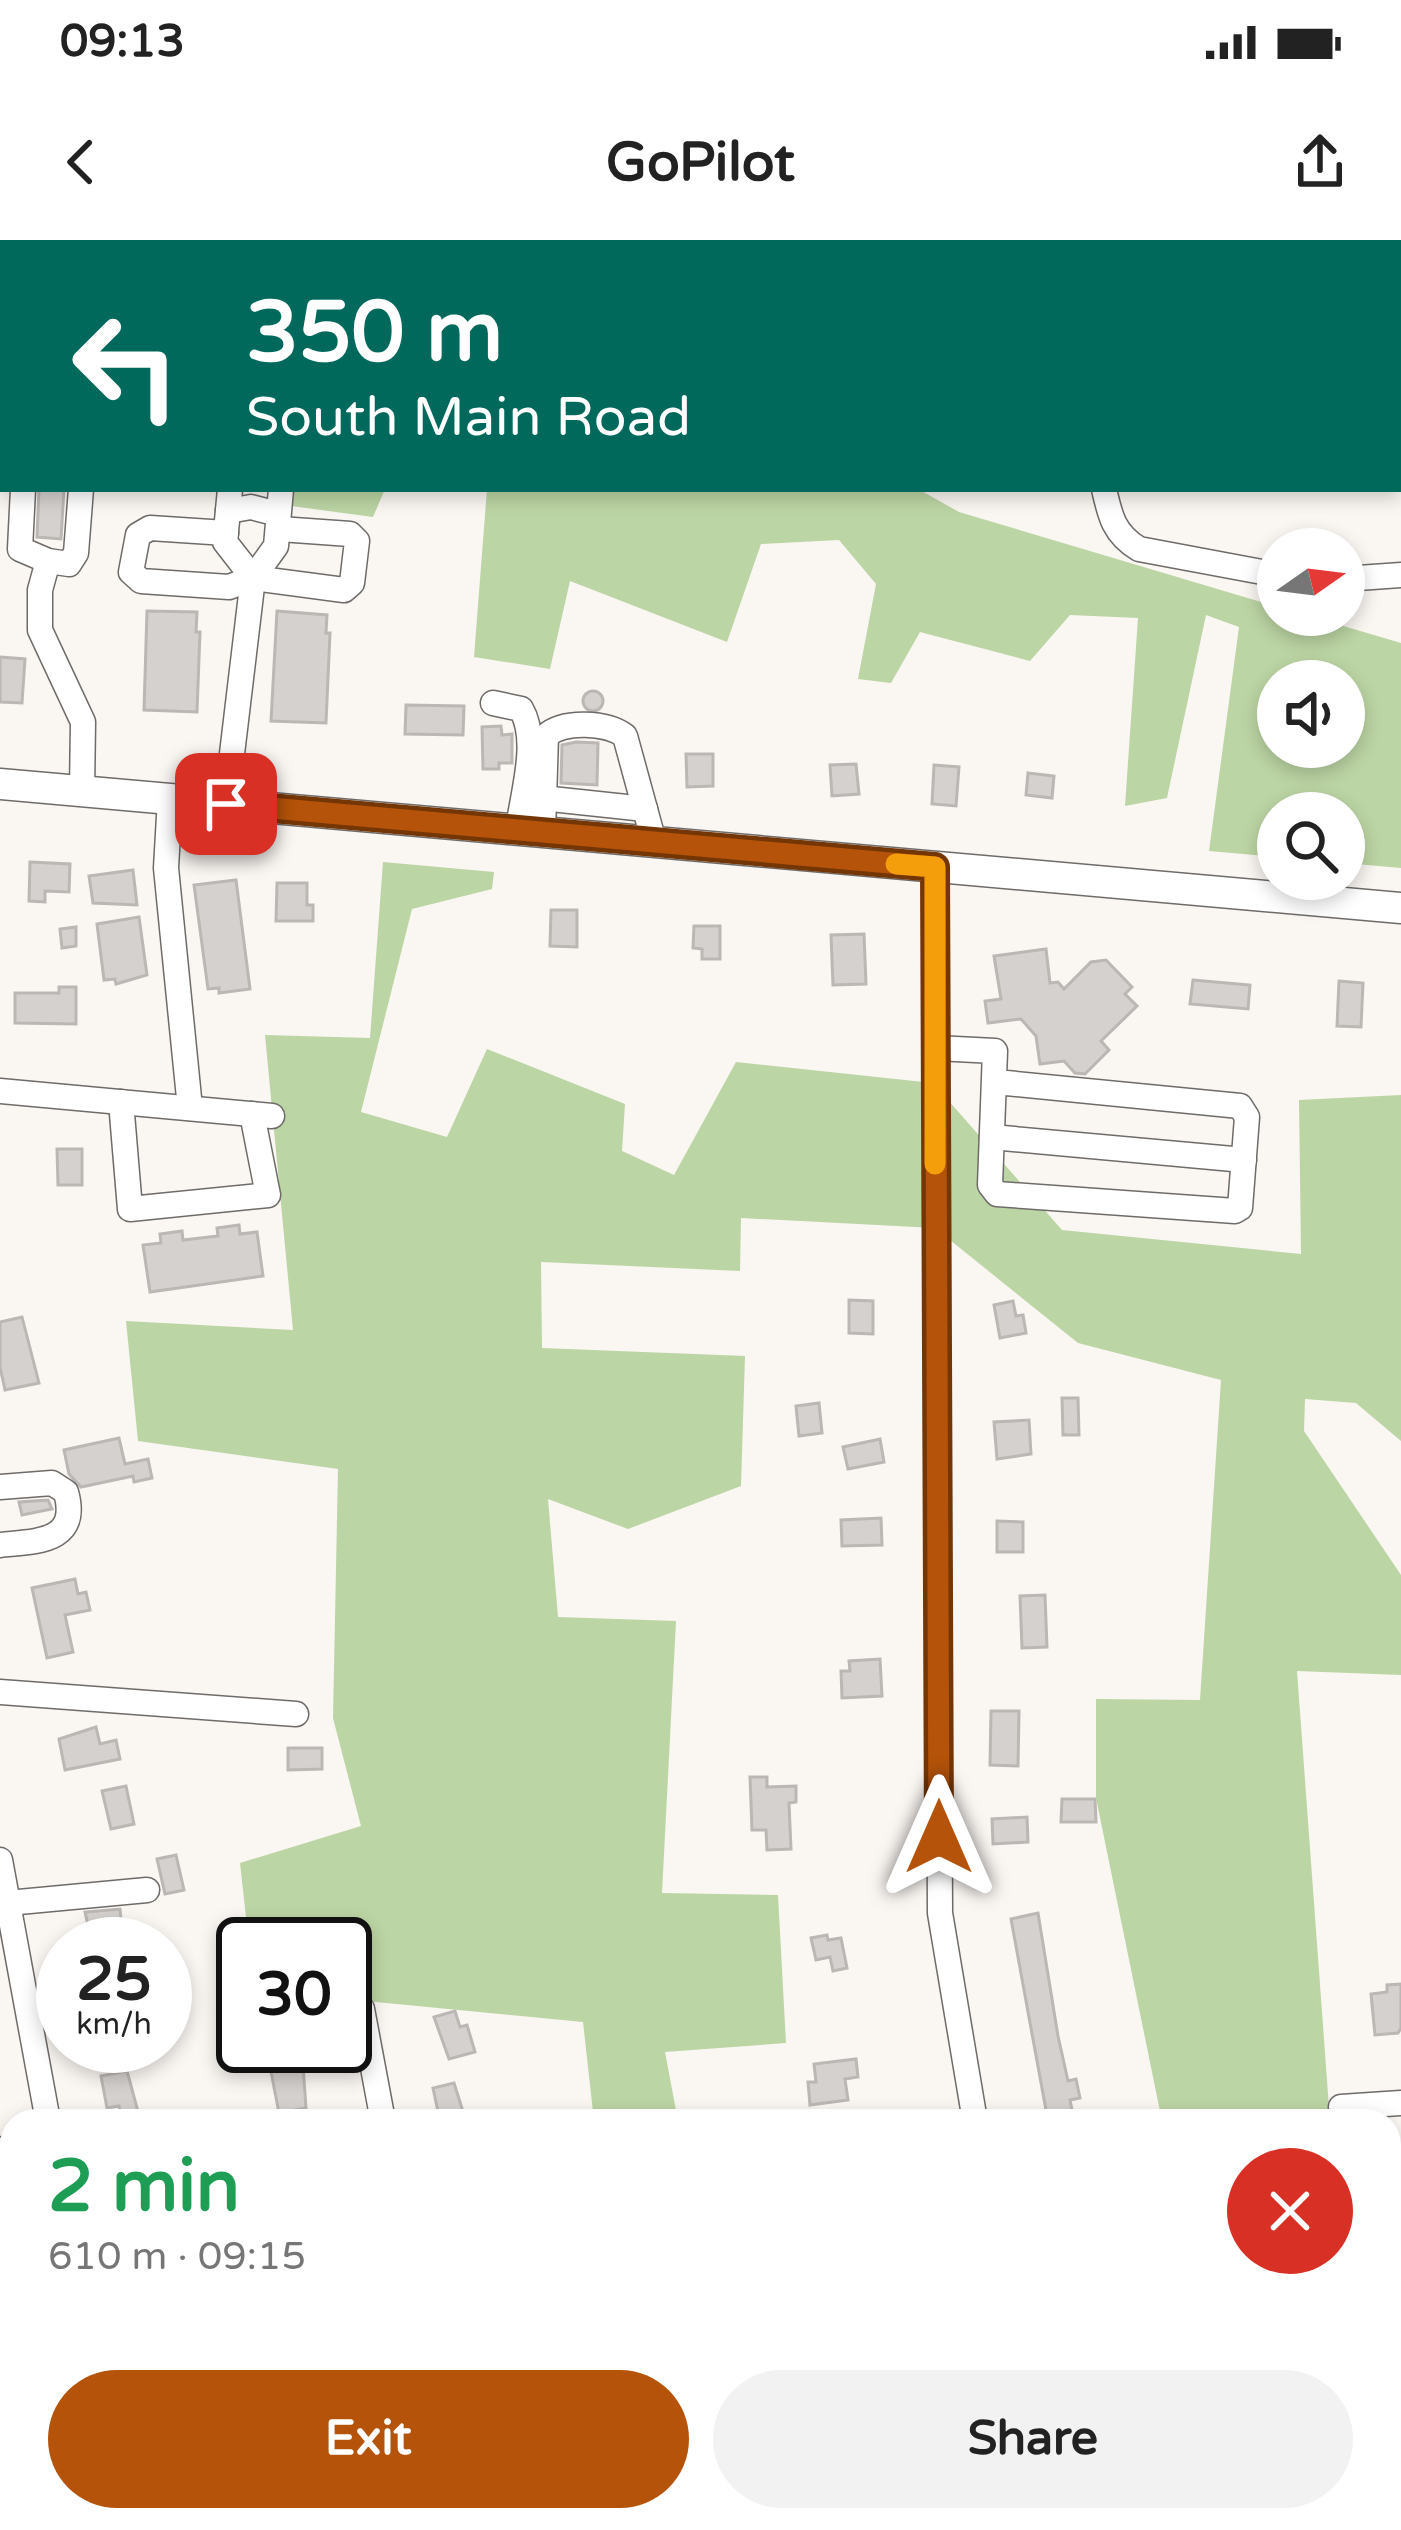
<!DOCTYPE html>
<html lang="en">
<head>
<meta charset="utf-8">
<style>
	body { margin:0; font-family:"Varela Round",sans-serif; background:#f2f2f2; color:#222; height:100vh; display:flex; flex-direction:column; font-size:45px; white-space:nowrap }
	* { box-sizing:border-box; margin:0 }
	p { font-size:39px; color:#767676 }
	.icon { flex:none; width:66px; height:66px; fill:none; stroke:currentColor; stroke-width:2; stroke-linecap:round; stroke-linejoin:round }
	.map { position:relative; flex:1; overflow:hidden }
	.drawer { position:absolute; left:0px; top:1869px; width:1401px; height:423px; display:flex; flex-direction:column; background:#fff; border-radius:36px 36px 0 0; box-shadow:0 6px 18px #0003 }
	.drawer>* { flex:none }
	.banner { position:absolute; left:0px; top:0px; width:1401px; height:252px; box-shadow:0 6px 18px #0003; background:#00695c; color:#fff; overflow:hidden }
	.needle { width:78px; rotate:76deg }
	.buttons { position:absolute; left:1257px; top:288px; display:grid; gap:24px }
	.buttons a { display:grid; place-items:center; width:108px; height:108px; border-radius:50%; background:#fff; box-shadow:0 6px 18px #0003; font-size:60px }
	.speed { position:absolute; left:36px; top:1677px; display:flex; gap:24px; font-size:60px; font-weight:700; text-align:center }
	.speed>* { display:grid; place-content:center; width:156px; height:156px; border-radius:50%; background:#fff; box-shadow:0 6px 18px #0003; line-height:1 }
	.speed small { font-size:30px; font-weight:400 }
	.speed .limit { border:6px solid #111; border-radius:18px; background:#fff; color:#111 }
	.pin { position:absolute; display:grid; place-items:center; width:102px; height:102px; color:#fff; margin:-51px; border-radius:24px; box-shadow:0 6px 18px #0006 }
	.me { position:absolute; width:132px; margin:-66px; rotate:0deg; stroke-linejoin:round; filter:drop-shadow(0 0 9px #0008) }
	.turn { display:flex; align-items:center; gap:42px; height:252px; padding:0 48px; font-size:54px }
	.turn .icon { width:156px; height:156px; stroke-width:2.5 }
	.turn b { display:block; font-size:84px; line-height:102px }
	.round { display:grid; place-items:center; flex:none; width:126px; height:126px; border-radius:63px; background:#f2f2f2 }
	.head { display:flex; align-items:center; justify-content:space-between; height:204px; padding:0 48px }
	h1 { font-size:72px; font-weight:700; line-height:90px; color:#1e9e55 }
	.cta { display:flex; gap:24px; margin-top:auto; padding:24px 48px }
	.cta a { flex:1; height:138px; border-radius:72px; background:#b45309; color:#fff; font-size:48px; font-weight:700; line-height:138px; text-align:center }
	.cta a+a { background:#f2f2f2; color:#222 }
	.status { display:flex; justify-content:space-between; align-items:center; height:84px; padding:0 60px; background:#fff; direction:ltr }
	.status svg { height:33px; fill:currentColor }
	header { display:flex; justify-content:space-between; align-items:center; height:156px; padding:0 48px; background:#fff; font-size:54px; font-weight:700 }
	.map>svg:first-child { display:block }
	.green { fill:#bcd5a4; fill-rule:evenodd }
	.building { fill:#d5d1ce; stroke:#bbb7b4; stroke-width:3 }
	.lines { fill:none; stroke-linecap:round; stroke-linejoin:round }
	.minor-casing { stroke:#6e6b68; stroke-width:27 }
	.major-casing { stroke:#6e6b68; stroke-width:33 }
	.minor { stroke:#fff; stroke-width:24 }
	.major { stroke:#fff; stroke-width:30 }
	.route-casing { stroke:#753606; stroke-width:30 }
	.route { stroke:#b45309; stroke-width:21 }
	.slow { stroke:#f59e0b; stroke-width:21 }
</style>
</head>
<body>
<div class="status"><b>09:13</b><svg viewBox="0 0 49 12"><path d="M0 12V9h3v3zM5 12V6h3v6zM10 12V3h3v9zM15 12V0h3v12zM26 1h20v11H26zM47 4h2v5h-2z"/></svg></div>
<header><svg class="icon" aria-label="back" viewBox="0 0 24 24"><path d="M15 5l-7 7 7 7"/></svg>GoPilot<svg class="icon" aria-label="share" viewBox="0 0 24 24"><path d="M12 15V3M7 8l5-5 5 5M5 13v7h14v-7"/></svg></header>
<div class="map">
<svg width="1401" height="2290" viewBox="0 0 1401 2290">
	<rect width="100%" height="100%" fill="#faf6f2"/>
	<g class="green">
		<path d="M 307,0 L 1401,0 L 1401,201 L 1398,202 L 1398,3 L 307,3 Z"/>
		<path d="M 285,249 L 385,249 L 373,277 L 284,265 Z"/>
		<path d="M 487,249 L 918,249 L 959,272 L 1278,367 L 1278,375 L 1306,375 L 1401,403 L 1401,628 L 1344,623 L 1344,573 L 1278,573 L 1278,617 L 1209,611 L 1239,387 L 1206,375 L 1167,558 L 1125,566 L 1138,378 L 1070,375 L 1030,421 L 920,392 L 891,443 L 858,439 L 876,344 L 839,300 L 761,304 L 727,402 L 570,341 L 550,429 L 474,417 ZM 1344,441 L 1344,507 L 1278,507 L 1278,441 Z"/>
		<path d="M 383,622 L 494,632 L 492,649 L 412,669 L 361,872 L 447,897 L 487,809 L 625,864 L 622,911 L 674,935 L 736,822 L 933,843 L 1062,990 L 1301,1014 L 1299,860 L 1401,855 L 1401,1201 L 1356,1163 L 1305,1159 L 1304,1191 L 1401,1335 L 1401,1435 L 1297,1431 L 1330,1881 L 1162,1881 L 1096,1558 L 1096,1459 L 1200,1460 L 1221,1140 L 1078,1103 L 935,988 L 741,978 L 740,1031 L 541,1022 L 542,1108 L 745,1116 L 741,1246 L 628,1289 L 548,1259 L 558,1377 L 676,1381 L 662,1653 L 778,1655 L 786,1803 L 665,1812 L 678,1881 L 594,1881 L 583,1782 L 345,1759 L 345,1704 L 249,1704 L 240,1623 L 361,1586 L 333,1478 L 338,1229 L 138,1201 L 126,1081 L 293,1090 L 265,795 L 370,798 Z"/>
		<path d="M 1389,1995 L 1401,1997 L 1401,2165 L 1389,2168 Z"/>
		<path d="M 12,2153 L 12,2230 L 0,2224 L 0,2154 Z"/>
	</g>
	<g class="building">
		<path d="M 39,249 L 64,249 L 61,299 L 37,297 Z"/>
		<path d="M 147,371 L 197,372 L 196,392 L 200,392 L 197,472 L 144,470 Z"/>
		<path d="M 277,371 L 327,375 L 326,393 L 330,393 L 326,483 L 271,481 Z"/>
		<path d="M 0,417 L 25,419 L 22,463 L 0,462 Z"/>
		<circle cx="593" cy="461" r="10"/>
		<path d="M 406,465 L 464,466 L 463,495 L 405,494 Z"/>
		<path d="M 501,486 L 502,495 L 512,494 L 512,523 L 499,523 L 499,529 L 483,529 L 482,487 Z"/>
		<path d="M 576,502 L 598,503 L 597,545 L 561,543 L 562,505 Z"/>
		<path d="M 686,514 L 713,514 L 713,546 L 687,547 Z"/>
		<path d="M 856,524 L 859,554 L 832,556 L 830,525 Z"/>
		<path d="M 934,525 L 959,527 L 956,566 L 932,564 Z"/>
		<path d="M 1028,533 L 1054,536 L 1052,558 L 1026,555 Z"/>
		<path d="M 30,622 L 70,624 L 69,652 L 45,651 L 45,662 L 29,661 Z"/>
		<path d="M 133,630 L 137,665 L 93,663 L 89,636 Z"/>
		<path d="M 236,640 L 250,749 L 219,753 L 219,748 L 208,749 L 194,645 Z"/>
		<path d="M 277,643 L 307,643 L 307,665 L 313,665 L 313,681 L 276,681 Z"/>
		<path d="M 551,670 L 577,670 L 577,707 L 550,706 Z"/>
		<path d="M 139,677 L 147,735 L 116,744 L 115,739 L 104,740 L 97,684 Z"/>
		<path d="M 694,686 L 720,686 L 720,719 L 702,719 L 702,709 L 693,708 Z"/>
		<path d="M 76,687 L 76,706 L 62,708 L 60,689 Z"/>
		<path d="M 864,694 L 866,744 L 833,745 L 831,695 Z"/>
		<path d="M 1046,709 L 1050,743 L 1058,742 L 1064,749 L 1091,722 L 1106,720 L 1132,747 L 1125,754 L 1137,766 L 1101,801 L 1109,810 L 1085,834 L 1075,833 L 1064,821 L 1040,824 L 1036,796 L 1021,779 L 988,783 L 985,761 L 1001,759 L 994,716 Z"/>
		<path d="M 1193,740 L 1250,745 L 1248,769 L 1190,764 Z"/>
		<path d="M 1339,741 L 1363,743 L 1361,787 L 1337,786 Z"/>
		<path d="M 59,747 L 76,747 L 76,784 L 15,783 L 15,753 L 59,753 Z"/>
		<path d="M 57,909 L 82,909 L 82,945 L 58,945 Z"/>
		<path d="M 239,985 L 240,994 L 257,992 L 263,1036 L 150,1052 L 143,1005 L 161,1003 L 160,994 L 182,991 L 183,1000 L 218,996 L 217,988 Z"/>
		<path d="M 849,1060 L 873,1061 L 873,1094 L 849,1093 Z"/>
		<path d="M 1013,1061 L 1016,1076 L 1023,1075 L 1026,1093 L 1000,1098 L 994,1065 Z"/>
		<path d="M 22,1077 L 39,1143 L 5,1150 L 0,1127 L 0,1082 Z"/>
		<path d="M 1062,1158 L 1078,1158 L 1079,1195 L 1063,1195 Z"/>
		<path d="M 819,1163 L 822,1193 L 799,1196 L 796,1166 Z"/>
		<path d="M 1029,1180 L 1031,1214 L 997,1219 L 994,1182 Z"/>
		<path d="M 119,1198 L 125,1224 L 148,1219 L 152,1238 L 134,1242 L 133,1236 L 81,1247 L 69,1234 L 64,1210 Z"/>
		<path d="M 880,1199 L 884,1222 L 848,1229 L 843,1207 Z"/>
		<path d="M 48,1260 L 52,1269 L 22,1275 L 19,1262 Z"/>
		<path d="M 881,1278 L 882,1305 L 842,1306 L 841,1280 Z"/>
		<path d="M 997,1281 L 1023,1282 L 1023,1312 L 997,1312 Z"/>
		<path d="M 75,1339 L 78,1354 L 86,1352 L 90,1370 L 65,1375 L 73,1412 L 47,1418 L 32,1348 Z"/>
		<path d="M 1045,1355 L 1047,1407 L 1022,1408 L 1020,1356 Z"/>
		<path d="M 880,1419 L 882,1456 L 842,1458 L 841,1431 L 850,1431 L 849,1421 Z"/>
		<path d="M 991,1471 L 1019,1471 L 1018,1526 L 990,1525 Z"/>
		<path d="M 96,1487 L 100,1504 L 116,1500 L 120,1519 L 65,1530 L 59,1499 Z"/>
		<path d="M 288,1508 L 322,1508 L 322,1529 L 288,1530 Z"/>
		<path d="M 750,1537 L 767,1537 L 767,1547 L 796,1546 L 796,1562 L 789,1563 L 791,1609 L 767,1610 L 766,1590 L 752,1590 Z"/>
		<path d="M 126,1546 L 134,1584 L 111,1589 L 102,1551 Z"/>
		<path d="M 1062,1559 L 1095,1559 L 1096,1582 L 1061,1582 Z"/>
		<path d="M 1027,1577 L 1028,1602 L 993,1604 L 992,1579 Z"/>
		<path d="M 176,1615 L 184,1650 L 165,1654 L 157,1619 Z"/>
		<path d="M 120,1669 L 121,1679 L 88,1685 L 85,1672 Z"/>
		<path d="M 1038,1673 L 1058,1796 L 1068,1841 L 1076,1839 L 1080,1858 L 1070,1860 L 1074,1879 L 1063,1881 L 1048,1881 L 1011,1679 Z"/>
		<path d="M 827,1695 L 828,1700 L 841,1698 L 847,1728 L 833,1731 L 830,1717 L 816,1720 L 811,1698 Z"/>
		<path d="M 1401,1744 L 1401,1788 L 1398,1793 L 1375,1795 L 1371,1754 L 1387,1752 L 1387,1745 Z"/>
		<path d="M 455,1771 L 460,1787 L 467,1785 L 475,1812 L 449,1819 L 434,1777 Z"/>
		<path d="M 266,1806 L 291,1806 L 292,1827 L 303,1825 L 306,1868 L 279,1873 Z"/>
		<path d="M 856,1819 L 858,1837 L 845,1839 L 848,1860 L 810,1865 L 808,1842 L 816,1842 L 814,1824 Z"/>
		<path d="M 127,1831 L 140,1879 L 122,1881 L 119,1866 L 107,1868 L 101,1836 Z"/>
		<path d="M 454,1843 L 466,1881 L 440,1881 L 433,1848 Z"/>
	</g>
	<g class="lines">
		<g class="minor-casing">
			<g id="minor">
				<path d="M 235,0 L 239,3"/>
				<path d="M 857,0 L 859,3"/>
				<path d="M 1133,0 L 1135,3"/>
				<path d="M 323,3 L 326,0"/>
				<path d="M 923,3 L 940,0"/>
				<path d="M 1398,102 L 1401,101"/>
				<path d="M 23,249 L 20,309 L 48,321 L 69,324 L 76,313 L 81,249"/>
				<path d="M 230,249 L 225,302 L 253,338"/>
				<path d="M 1104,249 C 1110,276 1114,294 1139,309 L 1278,335"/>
				<path d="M 228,271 L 251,267 L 278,274"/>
				<path d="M 226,293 L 150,288 L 138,295 L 131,332 L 141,341 L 229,347 L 253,338 L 344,350 L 352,343 L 357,301 L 350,294 L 280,289"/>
				<path d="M 48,321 L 40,350 L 40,390 L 83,482 L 82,551"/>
				<path d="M 1344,339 L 1401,335"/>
				<path d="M 493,463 L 521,469 C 540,501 522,554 518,590"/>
				<path d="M 542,558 L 645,569"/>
				<path d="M 170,559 L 166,628 L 190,868"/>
				<path d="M 226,564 L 253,338 L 276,306 L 281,249"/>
				<path d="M 543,592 L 546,496 C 563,480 607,482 625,496 L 654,602"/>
				<path d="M 935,627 L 940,1673 L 975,1881"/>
				<path d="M 936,808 L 995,811 L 990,945 L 997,954 L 1235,971 L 1240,968 L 1247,877 L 1240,866 L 996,842"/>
				<path d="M 0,851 L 272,876"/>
				<path d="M 121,862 L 130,969 L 268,955 L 252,874"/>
				<path d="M 992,897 L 1244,920"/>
				<path d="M 0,1247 L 52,1243 L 66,1252 C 80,1303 36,1301 0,1305"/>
				<path d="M 0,1452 L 296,1474"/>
				<path d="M 0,1620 L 48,1881"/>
				<path d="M 8,1663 L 147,1650"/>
				<path d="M 362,1769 L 383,1881"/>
				<path d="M 1341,1867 L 1401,1863"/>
				<path d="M 0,1910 L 12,1907"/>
				<path d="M 122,2280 L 123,2290"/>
				<path d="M 456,2280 L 458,2290"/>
				<path d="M 1021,2280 L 1023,2290"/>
				<path d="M 1318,2280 L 1319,2290"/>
				<path d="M 808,2290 L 863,2280"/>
			</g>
		</g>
		<g class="major-casing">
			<path id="major" d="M 0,544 L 1401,668"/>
		</g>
		<use href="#minor" class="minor"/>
		<use href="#major" class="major"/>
	</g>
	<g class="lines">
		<g class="route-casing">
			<path id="route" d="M 226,564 L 935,627 L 939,1597"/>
		</g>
		<use href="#route" class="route"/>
		<path class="slow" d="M 896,624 L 935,627 L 935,924"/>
	</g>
</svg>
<div class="buttons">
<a><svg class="needle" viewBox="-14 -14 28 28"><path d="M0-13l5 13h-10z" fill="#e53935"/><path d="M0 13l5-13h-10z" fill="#767676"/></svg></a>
<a><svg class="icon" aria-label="sound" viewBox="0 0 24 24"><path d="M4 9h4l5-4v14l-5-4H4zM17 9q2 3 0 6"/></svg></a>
<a><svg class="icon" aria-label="search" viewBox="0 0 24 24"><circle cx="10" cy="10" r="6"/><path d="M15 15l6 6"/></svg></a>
</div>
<div class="speed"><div>25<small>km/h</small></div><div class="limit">30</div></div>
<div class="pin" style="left:226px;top:564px;background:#d93025"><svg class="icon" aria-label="arrive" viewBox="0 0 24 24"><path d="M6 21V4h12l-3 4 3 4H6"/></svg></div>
<svg class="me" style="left:939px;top:1597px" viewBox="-20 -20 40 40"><path d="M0-17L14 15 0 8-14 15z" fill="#b45309" stroke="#fff" stroke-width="4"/></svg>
<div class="banner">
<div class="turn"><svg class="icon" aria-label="left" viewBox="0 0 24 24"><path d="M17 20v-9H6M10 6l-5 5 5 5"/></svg><div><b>350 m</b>South Main Road</div></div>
</div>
<section class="drawer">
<div class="head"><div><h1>2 min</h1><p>610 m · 09:15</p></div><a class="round" style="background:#d93025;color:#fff"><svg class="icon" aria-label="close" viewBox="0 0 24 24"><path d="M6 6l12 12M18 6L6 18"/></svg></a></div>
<div class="cta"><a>Exit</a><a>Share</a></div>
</section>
</div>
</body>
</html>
